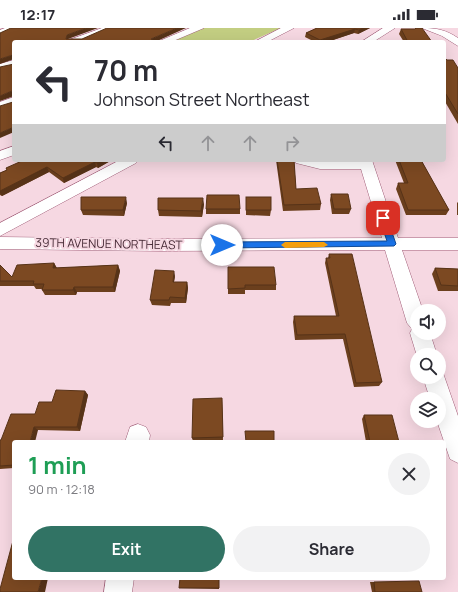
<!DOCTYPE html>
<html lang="en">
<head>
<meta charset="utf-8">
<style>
	body { margin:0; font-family:Manrope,sans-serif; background:#f2f2f3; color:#2b2b33; height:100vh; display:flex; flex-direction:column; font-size:15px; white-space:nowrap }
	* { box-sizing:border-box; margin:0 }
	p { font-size:13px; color:#7c7c81 }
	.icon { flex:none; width:22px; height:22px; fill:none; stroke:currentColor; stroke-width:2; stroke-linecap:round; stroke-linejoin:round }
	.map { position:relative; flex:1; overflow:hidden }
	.sheet { position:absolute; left:12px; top:412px; width:434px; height:140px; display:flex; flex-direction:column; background:#fff; border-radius:4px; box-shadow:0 4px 16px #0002 }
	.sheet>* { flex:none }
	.guide { position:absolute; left:12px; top:12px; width:434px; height:122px; border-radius:4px; box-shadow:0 4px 16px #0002; background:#fff; color:#2b2b33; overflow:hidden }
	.fabs { position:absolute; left:410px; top:276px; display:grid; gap:8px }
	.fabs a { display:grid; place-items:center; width:36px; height:36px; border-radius:50%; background:#fff; box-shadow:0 4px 16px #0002; font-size:20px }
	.pin { position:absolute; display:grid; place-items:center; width:34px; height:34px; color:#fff; margin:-17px; border-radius:8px; box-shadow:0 2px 6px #0006 }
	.me { position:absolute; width:44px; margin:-22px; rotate:90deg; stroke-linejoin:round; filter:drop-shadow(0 0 3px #0008) }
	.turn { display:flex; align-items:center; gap:14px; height:84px; padding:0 16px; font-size:18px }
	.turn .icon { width:52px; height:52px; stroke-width:2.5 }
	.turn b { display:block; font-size:28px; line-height:34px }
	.lanes { display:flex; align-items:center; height:38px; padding:0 16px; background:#0003; justify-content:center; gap:20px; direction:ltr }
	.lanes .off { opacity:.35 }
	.round { display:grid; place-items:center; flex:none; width:42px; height:42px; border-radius:21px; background:#f2f2f3 }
	.headline { display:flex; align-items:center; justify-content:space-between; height:68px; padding:0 16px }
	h1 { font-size:24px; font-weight:700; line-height:30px; color:#1e9e55 }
	.cta { display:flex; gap:8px; margin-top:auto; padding:8px 16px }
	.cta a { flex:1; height:46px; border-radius:24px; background:#317364; color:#fff; font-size:16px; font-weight:700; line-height:46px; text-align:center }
	.cta a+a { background:#f2f2f3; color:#2b2b33 }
	.status { display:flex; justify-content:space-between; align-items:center; height:28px; padding:0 20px; background:#fff; direction:ltr }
	.status svg { height:11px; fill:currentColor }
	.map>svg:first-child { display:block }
	.green { fill:#c3ce82 }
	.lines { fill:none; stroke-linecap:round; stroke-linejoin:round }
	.minor-casing { stroke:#a15f79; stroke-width:1 }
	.minor { fill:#fff; fill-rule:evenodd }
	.wall { fill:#6b3f1d }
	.shaded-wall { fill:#573318 }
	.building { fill:#7c4922; stroke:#573318 }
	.route { fill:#1a73e8; stroke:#114b97 }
	.slow { fill:#f59e0b }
	.labels { text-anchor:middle; stroke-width:4; stroke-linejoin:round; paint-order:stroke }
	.street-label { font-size:12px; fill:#452934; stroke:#f6d8e2 }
</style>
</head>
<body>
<div class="status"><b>12:17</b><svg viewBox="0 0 49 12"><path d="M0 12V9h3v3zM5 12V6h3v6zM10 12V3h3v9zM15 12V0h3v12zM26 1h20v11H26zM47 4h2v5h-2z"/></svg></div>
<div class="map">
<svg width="458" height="564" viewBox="0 0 458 564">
	<rect width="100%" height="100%" fill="#f6d8e2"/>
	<path class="green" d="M 194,0 L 281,0 L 249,14 L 165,14 Z"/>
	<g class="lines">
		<g class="minor-casing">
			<g id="minor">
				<path d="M 5,0 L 20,0 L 0,8 L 0,2 Z"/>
				<path d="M 102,0 L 116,0 L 82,14 L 68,14 L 69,12 Z"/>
				<path d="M 190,0 L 204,0 L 171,14 L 157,14 Z"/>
				<path d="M 281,0 L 294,0 L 267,14 L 254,14 Z"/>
				<path d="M 383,0 L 395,0 L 373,14 L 361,14 Z"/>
				<path d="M 422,0 C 437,0 446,2 458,10 L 458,18 L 442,8 Z"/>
				<path d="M 14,32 L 14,39 L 0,43 L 0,36 Z"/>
				<path d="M 14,69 L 14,77 L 0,82 L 0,74 Z"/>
				<path d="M 14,118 L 14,127 L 0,132 L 0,123 Z"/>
				<path d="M 120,132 L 138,132 L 136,135 L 0,208 L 0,195 Z"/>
				<path d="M 294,132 L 372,132 L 398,210 L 458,210 L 458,222 L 402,222 L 423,283 L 417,283 L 417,305 L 430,305 L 437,327 L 417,328 L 410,305 L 412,301 L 407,295 L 385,222 L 161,223 L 0,221 L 0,209 L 161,211 L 382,210 L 361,141 L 320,141 L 296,135 Z"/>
				<path d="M 439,341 L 442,342 L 458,388 L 458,435 L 450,431 L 437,393 L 439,393 L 439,371 L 430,371 L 423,349 L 439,349 Z"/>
				<path d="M 138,396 L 146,399 L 150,407 L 149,414 L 125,414 L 130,399 Z"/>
				<path d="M 106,550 L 134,550 L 132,564 L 104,564 Z"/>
			</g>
		</g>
		<use href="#minor" class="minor"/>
	</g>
	<g class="wall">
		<path d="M 317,0 L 370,0 L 358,6 L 354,5 L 327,14 L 315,14 L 305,9 L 306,5 Z"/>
		<path d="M 401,1 L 432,14 L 404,14 L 399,6 Z"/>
		<path d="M 444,29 L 447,32 L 458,40 L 458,96 L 444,72 Z"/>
		<path d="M 112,132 L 98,140 L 96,139 L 64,155 L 49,144 L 2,168 L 0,167 L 0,145 L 7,142 L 6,140 Z"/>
		<path d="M 276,132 L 294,132 L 296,161 L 321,176 L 320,182 L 283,183 Z"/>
		<path d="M 395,132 L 427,132 L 426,134 L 422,134 L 449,182 L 446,187 L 406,187 L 396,161 L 398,155 L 404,155 Z"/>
		<path d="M 331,166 L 351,181 L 349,186 L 332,186 L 330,172 Z"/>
		<path d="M 246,169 L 271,182 L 270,188 L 246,187 Z"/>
		<path d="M 458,174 L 458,187 L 457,187 L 457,175 Z"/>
		<path d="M 127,175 L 124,188 L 83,187 L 81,182 Z"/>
		<path d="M 204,176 L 202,189 L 159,188 L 158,182 Z"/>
		<rect x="206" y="181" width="34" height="5"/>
		<path d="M 329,226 L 382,354 L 379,358 L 354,359 L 343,311 L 295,312 L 293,294 L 294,288 L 336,288 L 325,235 L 326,230 L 328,230 Z"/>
		<path d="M 54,235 L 57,240 L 118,237 L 120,243 L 115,264 L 77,264 L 76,267 L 45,267 L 42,262 L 42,261 L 36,261 L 34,258 L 0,258 L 0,237 L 12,249 Z"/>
		<path d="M 228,239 L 276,257 L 276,262 L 245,262 L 245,266 L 228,266 Z"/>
		<path d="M 435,240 L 458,241 L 458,263 L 438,263 L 432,246 Z"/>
		<path d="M 175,248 L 174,254 L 187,254 L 188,260 L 186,275 L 171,275 L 170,278 L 152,277 L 150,272 Z"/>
		<path d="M 85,363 L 88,367 L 80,403 L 38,402 L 14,414 L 14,440 L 0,441 L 0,412 L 1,412 L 52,374 Z"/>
		<path d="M 222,370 L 223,413 L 193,413 L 192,410 Z"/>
		<path d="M 364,387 L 399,414 L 366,414 L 362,391 Z"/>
		<path d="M 219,550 L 219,561 L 181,560 L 179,560 Z"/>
		<path d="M 370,554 L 374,554 L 422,564 L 372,564 Z"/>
	</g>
	<g class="shaded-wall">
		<path d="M 86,0 L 98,0 L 68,11 L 67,14 L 66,11 L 67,7 Z"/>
		<path d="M 177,0 L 186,0 L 155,14 L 151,11 Z"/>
		<path d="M 363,0 L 370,0 L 358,6 L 359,2 Z"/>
		<path d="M 355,1 L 354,5 L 327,14 L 320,14 L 320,12 Z"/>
		<path d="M 13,27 L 14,31 L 0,36 L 0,31 Z"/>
		<path d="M 12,63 L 14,68 L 0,73 L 0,68 Z"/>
		<path d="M 14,99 L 14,104 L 0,110 L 0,105 Z"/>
		<path d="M 102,132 L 112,132 L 98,140 L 97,135 Z"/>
		<path d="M 95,134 L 96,139 L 64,155 L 63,150 Z"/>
		<path d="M 47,139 L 49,144 L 2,168 L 0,165 L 0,163 Z"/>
		<path d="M 126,169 L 127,175 L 124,188 L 123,182 Z"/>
		<path d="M 203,170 L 204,176 L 202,189 L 201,183 Z"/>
		<path d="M 54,235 L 57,241 L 53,240 Z"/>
		<path d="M 118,237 L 120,243 L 115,264 L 113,259 Z"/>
		<path d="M 174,243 L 175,248 L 173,259 L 173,254 Z"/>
		<path d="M 187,254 L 188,260 L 186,275 L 185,270 Z"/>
		<path d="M 74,259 L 77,264 L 76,267 L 73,262 Z"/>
		<path d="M 85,363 L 88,367 L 80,403 L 77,399 Z"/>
		<path d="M 34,399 L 38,402 L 35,414 L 30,414 Z"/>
		<path d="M 42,550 L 48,550 L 45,564 L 38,564 Z"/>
	</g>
	<g class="building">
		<path d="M 11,0 L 86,0 L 67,7 L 66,11 L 82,11 L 107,0 L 177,0 L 151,11 L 157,14 L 14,14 L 14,99 L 0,105 L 0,78 L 13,74 L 14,65 L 12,63 L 0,68 L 0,39 L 14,36 L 13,27 L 0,31 L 0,5 Z"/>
		<path d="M 317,0 L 363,0 L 359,2 L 355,1 L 320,12 L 306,5 Z"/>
		<path d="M 416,0 L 422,0 L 432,14 L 408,14 L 401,1 L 415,1 Z"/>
		<path d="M 444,29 L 447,32 L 453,32 L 458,40 L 458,86 L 444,63 L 444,61 L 445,61 L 444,60 Z"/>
		<path d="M 24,132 L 102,132 L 97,135 L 95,134 L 63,150 L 47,139 L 0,163 L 0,145 L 7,142 L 6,140 Z"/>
		<path d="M 277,132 L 294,132 L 296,161 L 317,160 L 321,176 L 284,177 Z"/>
		<path d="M 399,132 L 421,132 L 449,182 L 408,182 L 398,155 L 408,155 Z"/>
		<path d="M 331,166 L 348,166 L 351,181 L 334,181 Z"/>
		<path d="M 207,167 L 239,167 L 240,181 L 206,181 Z"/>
		<path d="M 81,169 L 126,169 L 123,182 L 81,182 Z"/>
		<rect x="246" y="169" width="25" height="13"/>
		<path d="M 158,170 L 203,170 L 201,183 L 158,182 Z"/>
		<path d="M 329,226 L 352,226 L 382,354 L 356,355 L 345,306 L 297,307 L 294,288 L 339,288 L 326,230 L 330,230 Z"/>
		<path d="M 54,235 L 53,240 L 118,237 L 113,259 L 74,259 L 73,262 L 42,262 L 44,256 L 33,256 L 34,253 L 0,253 L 0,237 L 12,249 L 17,237 Z"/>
		<path d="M 228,239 L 274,239 L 276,257 L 245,257 L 245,260 L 228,261 Z"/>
		<path d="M 435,240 L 458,241 L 458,258 L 441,257 Z"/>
		<path d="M 155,242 L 174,243 L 173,254 L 187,254 L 185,270 L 170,269 L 169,272 L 150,272 Z"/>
		<path d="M 56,362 L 85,363 L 77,399 L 34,399 L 30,414 L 14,414 L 14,437 L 0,438 L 0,412 L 1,412 L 11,386 L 35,386 L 39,374 L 52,374 Z"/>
		<path d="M 222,370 L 223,409 L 192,410 L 193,371 Z"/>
		<path d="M 364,387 L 392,387 L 399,414 L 370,414 Z"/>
		<path d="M 245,403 L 274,403 L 274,414 L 246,414 Z"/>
		<path d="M 14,509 L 14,550 L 42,550 L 38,564 L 0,564 L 0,561 Z"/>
		<path d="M 180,550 L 219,550 L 219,560 L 179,560 Z"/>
		<path d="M 419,553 L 422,564 L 375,564 L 374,554 Z"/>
	</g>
	<path class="route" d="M 383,187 L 387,190 L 396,216 L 394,218 L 222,220 L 218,217 L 222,214 L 387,213 L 379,190 Z"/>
	<path class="slow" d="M 285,214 L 324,214 L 328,217 L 324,219 L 285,220 L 281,217 Z"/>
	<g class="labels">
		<g class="street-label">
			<text transform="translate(109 216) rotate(1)" y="4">39TH AVENUE NORTHEAST</text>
		</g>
	</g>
</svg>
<div class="fabs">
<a><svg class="icon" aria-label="sound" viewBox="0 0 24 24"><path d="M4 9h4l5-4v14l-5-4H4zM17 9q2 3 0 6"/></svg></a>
<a><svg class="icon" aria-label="search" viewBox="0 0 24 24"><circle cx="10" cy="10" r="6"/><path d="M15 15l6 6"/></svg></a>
<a><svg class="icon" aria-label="layers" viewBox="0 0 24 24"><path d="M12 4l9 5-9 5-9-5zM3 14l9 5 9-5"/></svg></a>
</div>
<div class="pin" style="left:383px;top:190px;background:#d93025"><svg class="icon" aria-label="arrive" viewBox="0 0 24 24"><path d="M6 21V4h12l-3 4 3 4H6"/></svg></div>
<svg class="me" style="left:222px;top:217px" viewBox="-20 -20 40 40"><circle r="19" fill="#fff"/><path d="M0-13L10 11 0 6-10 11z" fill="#1a73e8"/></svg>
<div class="guide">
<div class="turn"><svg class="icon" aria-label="left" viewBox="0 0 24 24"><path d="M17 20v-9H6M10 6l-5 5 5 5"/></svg><div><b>70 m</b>Johnson Street Northeast</div></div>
<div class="lanes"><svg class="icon" aria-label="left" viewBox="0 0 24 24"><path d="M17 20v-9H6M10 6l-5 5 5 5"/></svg><svg class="icon off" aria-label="ahead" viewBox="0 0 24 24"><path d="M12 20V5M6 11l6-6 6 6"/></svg><svg class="icon off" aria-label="ahead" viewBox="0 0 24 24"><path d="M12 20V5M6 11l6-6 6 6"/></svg><svg class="icon off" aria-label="right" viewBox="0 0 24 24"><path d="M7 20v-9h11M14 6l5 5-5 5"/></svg></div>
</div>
<section class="sheet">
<div class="headline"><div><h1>1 min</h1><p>90 m · 12:18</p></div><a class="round"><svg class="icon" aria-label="close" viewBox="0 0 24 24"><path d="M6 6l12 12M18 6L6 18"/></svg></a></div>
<div class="cta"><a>Exit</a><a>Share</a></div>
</section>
</div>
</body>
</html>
